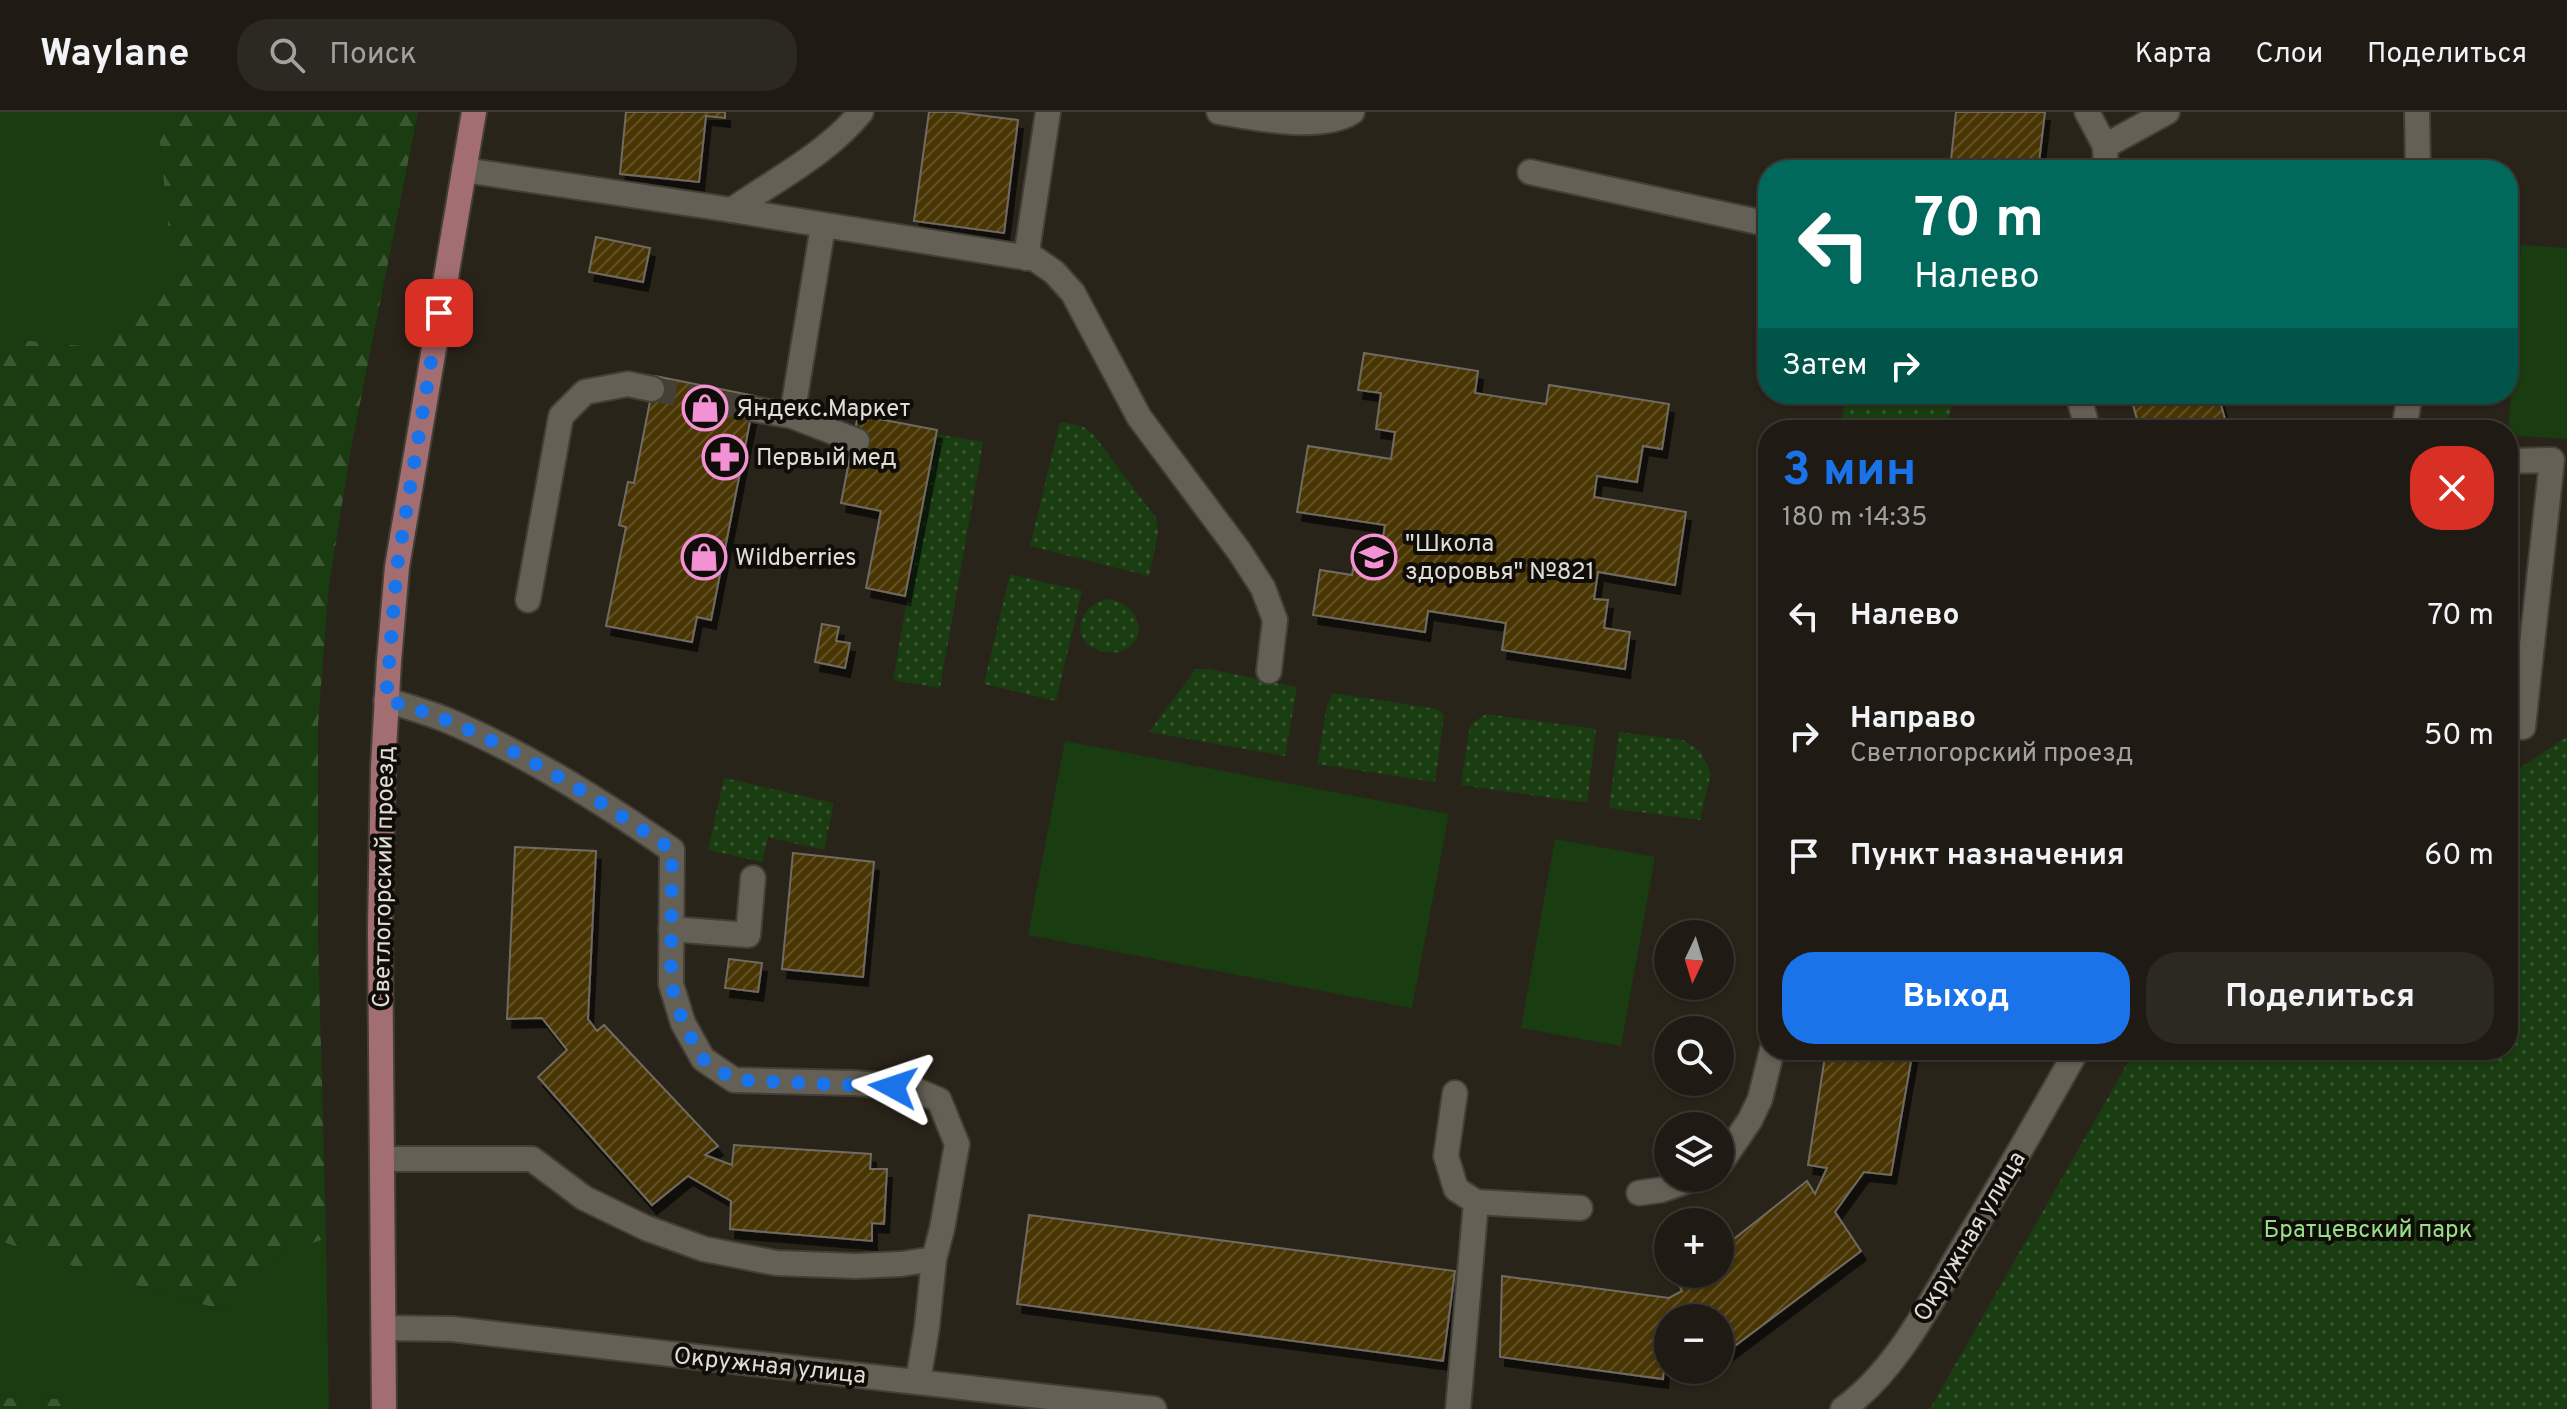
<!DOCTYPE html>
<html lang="ru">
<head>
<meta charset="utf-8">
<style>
	body { margin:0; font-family:Overpass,sans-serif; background:#2c2822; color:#f1f3f6; height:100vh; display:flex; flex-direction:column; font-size:30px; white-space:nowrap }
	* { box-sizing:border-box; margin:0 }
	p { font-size:26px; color:#a1a1a0 }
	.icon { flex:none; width:44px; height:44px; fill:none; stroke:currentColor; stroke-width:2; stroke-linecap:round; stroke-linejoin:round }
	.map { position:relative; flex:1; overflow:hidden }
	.sheet { position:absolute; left:1758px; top:308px; width:760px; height:640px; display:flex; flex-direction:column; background:#1f1b14; border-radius:32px; box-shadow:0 2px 6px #0004,0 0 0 2px #3c3934 }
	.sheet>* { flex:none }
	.top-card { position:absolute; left:1758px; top:48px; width:760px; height:244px; border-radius:32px; box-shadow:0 2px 6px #0004,0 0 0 2px #3c3934; background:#00695c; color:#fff; overflow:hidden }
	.needle { width:52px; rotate:184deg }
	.controls { position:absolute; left:1654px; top:808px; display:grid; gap:16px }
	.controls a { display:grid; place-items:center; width:80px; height:80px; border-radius:50%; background:#1f1b14; box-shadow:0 2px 6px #0004,0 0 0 2px #3c3934; font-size:40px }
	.pin { position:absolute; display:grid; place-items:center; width:68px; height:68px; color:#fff; margin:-34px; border-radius:16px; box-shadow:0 4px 12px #0006 }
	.me { position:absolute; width:88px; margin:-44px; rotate:275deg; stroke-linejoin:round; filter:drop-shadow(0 0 6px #0008) }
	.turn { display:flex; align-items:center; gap:28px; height:168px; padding:0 24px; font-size:36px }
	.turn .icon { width:104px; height:104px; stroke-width:2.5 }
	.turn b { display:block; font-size:56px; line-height:68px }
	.then { display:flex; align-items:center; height:76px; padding:0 24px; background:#0003; gap:16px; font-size:30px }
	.round { display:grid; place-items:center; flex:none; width:84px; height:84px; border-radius:32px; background:#2c2822 }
	.overview { display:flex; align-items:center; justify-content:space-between; height:136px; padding:0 24px }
	h1 { font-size:48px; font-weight:700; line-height:60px; color:#1a73e8 }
	.cta { display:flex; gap:16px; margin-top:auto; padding:16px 24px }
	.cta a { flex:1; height:92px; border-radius:32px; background:#1a73e8; color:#fff; font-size:32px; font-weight:700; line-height:92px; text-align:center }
	.cta a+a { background:#2c2822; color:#f1f3f6 }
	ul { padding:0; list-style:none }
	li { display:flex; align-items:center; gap:24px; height:120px; padding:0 24px }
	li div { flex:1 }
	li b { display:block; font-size:30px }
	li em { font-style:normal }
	header { display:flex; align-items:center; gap:48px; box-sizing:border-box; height:112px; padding:0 40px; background:#1f1b14; border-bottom:2px solid #3c3934 }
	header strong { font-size:38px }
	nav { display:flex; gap:44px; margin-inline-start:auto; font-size:28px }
	.search { width:560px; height:72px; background:#2c2822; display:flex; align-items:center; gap:20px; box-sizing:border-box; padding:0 28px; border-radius:32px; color:#a1a1a0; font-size:30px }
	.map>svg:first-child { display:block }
	.grass { fill:#1a3c11 }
	.forest { fill:url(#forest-firs) }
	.park { fill:url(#park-dots) }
	.building { fill:url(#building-hatch); stroke:#716b60; stroke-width:2; filter:url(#shadow) }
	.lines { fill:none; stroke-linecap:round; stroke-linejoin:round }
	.minor-tunnel { stroke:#444036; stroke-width:24; stroke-dasharray:24 12; stroke-linecap:butt }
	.minor-casing { stroke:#433f37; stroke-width:28 }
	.major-casing { stroke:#433f37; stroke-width:28 }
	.minor { stroke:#656055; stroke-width:24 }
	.major { stroke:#a36e72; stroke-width:24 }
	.route { stroke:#1a73e8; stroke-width:14; stroke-dasharray:0 25.2 }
	.labels { text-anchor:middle; stroke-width:8; stroke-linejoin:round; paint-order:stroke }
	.poi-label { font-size:24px; fill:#e0ddd7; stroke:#100d09; text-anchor:start }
	.street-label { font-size:24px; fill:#e0ddd7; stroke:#100d09 }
	.park-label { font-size:24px; fill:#97df87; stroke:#100d09 }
</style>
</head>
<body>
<header>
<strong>Waylane</strong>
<div class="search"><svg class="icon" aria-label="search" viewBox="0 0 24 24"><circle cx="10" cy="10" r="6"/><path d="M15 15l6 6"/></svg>Поиск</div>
<nav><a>Карта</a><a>Слои</a><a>Поделиться</a></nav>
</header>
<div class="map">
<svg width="2567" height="1297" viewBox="0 0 2567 1297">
	<defs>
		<pattern id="forest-firs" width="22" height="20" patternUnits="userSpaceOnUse" patternTransform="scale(2)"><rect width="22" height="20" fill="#1a3c11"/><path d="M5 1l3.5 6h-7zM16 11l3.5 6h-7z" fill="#3b5833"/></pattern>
		<pattern id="park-dots" width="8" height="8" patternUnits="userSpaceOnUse" patternTransform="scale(2)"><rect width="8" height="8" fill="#1a3c11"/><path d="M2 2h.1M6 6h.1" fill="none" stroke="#3b5833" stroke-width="1.8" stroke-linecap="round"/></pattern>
		<pattern id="building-hatch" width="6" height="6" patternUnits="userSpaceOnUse" patternTransform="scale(2)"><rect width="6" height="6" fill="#483406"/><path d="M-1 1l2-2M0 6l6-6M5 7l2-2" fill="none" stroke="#62512a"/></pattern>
		<filter id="shadow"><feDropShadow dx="5" dy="9" stdDeviation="0" flood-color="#0009"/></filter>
	</defs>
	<rect width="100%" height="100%" fill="#29241a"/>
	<g class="grass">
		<path d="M 0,0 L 157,0 L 175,172 L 83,234 L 0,226 Z"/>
		<path d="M 2521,133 L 2567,136 L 2567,327 L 2508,323 Z"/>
		<path d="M 1065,629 L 1449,702 L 1412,896 L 1028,823 Z"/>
		<path d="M 1555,727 L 1655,745 L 1621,934 L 1521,916 Z"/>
		<path d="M 326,1126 L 329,1297 L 73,1297 L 67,1287 L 0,1286 L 0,1129 L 97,1162 L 236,1202 C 240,1192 244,1181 249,1172 C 264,1146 299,1137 326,1126 Z"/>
	</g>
	<g class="forest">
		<path d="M 157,0 L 418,0 L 351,336 L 329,473 L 318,612 L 318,823 L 326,1126 C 300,1137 264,1145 249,1172 C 244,1181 241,1193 237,1202 L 97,1162 L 0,1129 L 0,226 L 83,234 L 174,172 Z"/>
		<path d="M 0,1286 L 67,1287 L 73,1297 L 0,1297 Z"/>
	</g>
	<g class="park">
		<path d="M 1847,282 L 1954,282 L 1946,318 L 1839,318 Z"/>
		<path d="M 1060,310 L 1082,314 L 1093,322 L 1156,406 L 1158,420 L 1149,464 L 1030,434 Z"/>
		<path d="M 936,322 L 983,330 L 940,576 L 893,568 Z"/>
		<path d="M 1010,462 L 1082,479 L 1056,589 L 984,572 Z"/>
		<path d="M 1110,487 C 1158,500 1140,553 1098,538 C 1092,536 1086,532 1083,527 C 1074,507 1091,488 1110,487 Z"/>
		<path d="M 1196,557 L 1209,557 L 1297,575 L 1285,644 L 1149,620 Z"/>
		<path d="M 1333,581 L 1437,597 L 1444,603 L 1435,670 L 1317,652 L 1327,594 Z"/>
		<path d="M 1486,602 L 1596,617 L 1587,691 L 1461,673 L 1470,613 Z"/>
		<path d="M 1619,620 L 1683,628 L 1700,639 L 1711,661 L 1700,708 L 1609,696 Z"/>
		<path d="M 2567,625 L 2567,1297 L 1930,1297 L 2135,938 L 2508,938 L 2508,664 Z"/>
		<path d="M 724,666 L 834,691 L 824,738 L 768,725 L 762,750 L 708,738 Z"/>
	</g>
	<g class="building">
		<path d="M 626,0 L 725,0 L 725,6 L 706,4 L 699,70 L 620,62 Z"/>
		<path d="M 929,0 L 955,0 L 1018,8 L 1004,121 L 914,109 Z"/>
		<path d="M 1956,0 L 2045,0 L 2038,58 L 1950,58 Z"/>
		<path d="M 596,125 L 650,136 L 643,170 L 589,160 Z"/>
		<path d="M 1364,241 L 1478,259 L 1475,281 L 1546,292 L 1549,273 L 1669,292 L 1662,337 L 1643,334 L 1637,370 L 1597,364 L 1594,385 L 1686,400 L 1675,473 L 1598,460 L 1594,487 L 1608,488 L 1604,516 L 1630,520 L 1625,557 L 1502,538 L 1506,511 L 1428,499 L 1425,520 L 1313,503 L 1320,458 L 1352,463 L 1358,429 L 1382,432 L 1385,413 L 1297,400 L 1308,334 L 1391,347 L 1395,320 L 1376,317 L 1381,281 L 1358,278 Z"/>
		<path d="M 655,264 L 755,284 L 711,508 L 697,505 L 692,530 L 606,514 L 626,415 L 619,413 L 628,370 L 634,371 Z"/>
		<path d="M 2130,282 L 2218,282 L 2228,318 L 2140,318 Z"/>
		<path d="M 858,303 L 937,318 L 905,484 L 866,476 L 881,399 L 841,391 Z"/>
		<path d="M 822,512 L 839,515 L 836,529 L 850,531 L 845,556 L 815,550 Z"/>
		<path d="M 515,735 L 596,739 L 588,907 L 597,919 L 604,913 L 718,1034 L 705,1043 L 732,1053 L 734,1033 L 871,1042 L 870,1057 L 887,1057 L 884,1112 L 872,1111 L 872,1129 L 730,1117 L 731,1089 L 688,1064 L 652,1093 L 538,965 L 567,938 L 542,906 L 507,907 Z"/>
		<path d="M 793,741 L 874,750 L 863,865 L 782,857 Z"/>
		<path d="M 729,847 L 762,851 L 758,880 L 725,876 Z"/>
		<path d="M 1826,938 L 1913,938 L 1891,1063 L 1864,1060 L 1835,1100 L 1861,1139 L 1724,1242 L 1720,1237 L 1720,1206 L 1668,1206 L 1663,1267 L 1500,1245 L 1502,1164 L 1669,1186 L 1682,1179 L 1678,1171 L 1689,1162 L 1720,1162 L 1720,1138 L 1807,1069 L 1815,1082 L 1827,1056 L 1808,1053 Z"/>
		<path d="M 1029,1103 L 1455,1159 L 1443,1249 L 1017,1192 Z"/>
	</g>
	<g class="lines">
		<path class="minor-tunnel" d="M 652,277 L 753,297"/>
		<g class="minor-casing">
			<g id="minor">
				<path d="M 1219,0 C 1255,6 1321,20 1352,0"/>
				<path d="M 2087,0 L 2105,34 L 2106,58"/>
				<path d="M 2417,0 L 2418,58"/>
				<path d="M 2105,34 L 2167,0"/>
				<path d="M 464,58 L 732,98 L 1035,147 L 1054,160 L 1073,181 L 1139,305 L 1239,439 L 1263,476 L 1275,508 L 1269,559"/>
				<path d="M 1530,60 L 1768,112"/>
				<path d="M 732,98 C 775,68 828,41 861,0"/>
				<path d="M 1026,146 L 1048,0"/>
				<path d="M 2078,282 L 2088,318"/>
				<path d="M 753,297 L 792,304 L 823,114"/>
				<path d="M 792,304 L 857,329"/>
				<path d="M 2404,318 L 2410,282"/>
				<path d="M 2508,349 L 2552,348 L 2523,615"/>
				<path d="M 528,488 L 561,304 L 585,280 L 628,272 L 652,277"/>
				<path d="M 386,588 C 406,594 426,600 444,607 C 524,640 602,690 672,738 L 671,872 L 683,911 L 703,947 L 734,968 L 855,971 L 911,976 L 939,988 L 957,1032 L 942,1117 L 934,1147 L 927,1215 L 918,1269"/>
				<path d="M 671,817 L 748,823 L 753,766"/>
				<path d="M 1455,981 L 1446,1044 L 1456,1077 L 1476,1090 L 1458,1297"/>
				<path d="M 382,1047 L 532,1047 L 584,1086 L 646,1116 L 704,1137 L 776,1151 L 856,1154 L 901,1152 L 934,1147"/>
				<path d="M 1720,1052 L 1750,1008 L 1760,987 L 1772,938"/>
				<path d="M 1639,1081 L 1661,1078 L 1695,1066"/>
				<path d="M 1476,1090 L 1580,1096"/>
				<path d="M 385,1216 L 452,1217 L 1154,1297"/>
				<path d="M 1843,1297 C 1897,1258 1930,1191 1963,1135 C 2002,1070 2040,1004 2077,938"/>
			</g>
		</g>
		<g class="major-casing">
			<path id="major" d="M 384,1297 L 380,816 L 383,655 L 389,549 L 397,455 L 474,0"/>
		</g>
		<use href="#minor" class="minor"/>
		<use href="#major" class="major"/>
	</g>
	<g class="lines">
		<path class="route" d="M 439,201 L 397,455 L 386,588 C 406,594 426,600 444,607 C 525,641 601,689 672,738 L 671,872 L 683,911 L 703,947 L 734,968 L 893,975"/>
	</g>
	<defs>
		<g id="shop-ring" transform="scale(2.3)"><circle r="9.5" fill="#100d09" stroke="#f491d4" stroke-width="1.5"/><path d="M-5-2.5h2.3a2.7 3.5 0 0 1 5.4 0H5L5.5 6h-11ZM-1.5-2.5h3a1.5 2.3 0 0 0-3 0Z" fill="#f491d4"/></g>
		<g id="pharmacy-ring" transform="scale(2.3)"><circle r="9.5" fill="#100d09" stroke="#f491d4" stroke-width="1.5"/><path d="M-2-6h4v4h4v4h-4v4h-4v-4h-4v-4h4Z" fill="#f491d4"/></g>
		<g id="school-ring" transform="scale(2.3)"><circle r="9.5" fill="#100d09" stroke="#f491d4" stroke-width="1.5"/><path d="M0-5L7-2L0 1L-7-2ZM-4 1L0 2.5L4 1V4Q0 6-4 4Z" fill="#f491d4"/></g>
	</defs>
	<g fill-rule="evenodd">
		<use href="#shop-ring" x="705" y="296"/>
		<use href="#pharmacy-ring" x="725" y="345"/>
		<use href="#shop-ring" x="704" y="445"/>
		<use href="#school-ring" x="1374" y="445"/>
	</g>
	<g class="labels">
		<g class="poi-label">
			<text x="736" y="304">Яндекс.Маркет</text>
			<text x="756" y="353">Первый мед</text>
			<text x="1405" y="439">"Школа<tspan x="1405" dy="28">здоровья" №821</tspan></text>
			<text x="735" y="453">Wildberries</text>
		</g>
		<g class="street-label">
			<text transform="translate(383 765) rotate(-89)" y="8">Светлогорский проезд</text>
			<text transform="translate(1969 1124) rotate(-59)" y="8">Окружная улица</text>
			<text transform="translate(770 1253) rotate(6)" y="8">Окружная улица</text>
		</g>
		<g class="park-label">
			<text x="2368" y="1125">Братцевский парк</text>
		</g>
	</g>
</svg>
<div class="controls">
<a><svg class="needle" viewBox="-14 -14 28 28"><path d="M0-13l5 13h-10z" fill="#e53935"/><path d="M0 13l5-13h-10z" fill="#a1a1a0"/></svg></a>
<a><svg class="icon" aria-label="search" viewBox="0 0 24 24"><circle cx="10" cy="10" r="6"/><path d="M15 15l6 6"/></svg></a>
<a><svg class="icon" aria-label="layers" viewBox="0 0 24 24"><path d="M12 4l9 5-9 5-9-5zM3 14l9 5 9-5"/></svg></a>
<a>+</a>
<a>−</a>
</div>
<div class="pin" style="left:439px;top:201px;background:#d93025"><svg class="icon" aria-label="arrive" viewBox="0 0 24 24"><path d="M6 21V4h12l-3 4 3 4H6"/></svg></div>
<svg class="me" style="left:893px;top:975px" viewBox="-20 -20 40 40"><path d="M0-17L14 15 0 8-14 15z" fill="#1a73e8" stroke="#fff" stroke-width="4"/></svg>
<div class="top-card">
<div class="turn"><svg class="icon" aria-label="left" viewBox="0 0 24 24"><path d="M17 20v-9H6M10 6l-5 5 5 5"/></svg><div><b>70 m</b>Налево</div></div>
<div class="then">Затем<svg class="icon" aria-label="right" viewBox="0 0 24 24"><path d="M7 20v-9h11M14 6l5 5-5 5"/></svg></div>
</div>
<section class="sheet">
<div class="overview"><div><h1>3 мин</h1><p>180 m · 14:35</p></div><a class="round" style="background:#d93025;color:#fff"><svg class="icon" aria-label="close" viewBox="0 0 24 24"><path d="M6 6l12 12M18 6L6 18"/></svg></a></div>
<ul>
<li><svg class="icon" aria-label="left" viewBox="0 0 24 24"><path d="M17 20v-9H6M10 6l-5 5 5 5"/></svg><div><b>Налево</b></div><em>70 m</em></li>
<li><svg class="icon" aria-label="right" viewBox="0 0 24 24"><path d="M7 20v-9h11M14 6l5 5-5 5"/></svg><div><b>Направо</b><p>Светлогорский проезд</p></div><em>50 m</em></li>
<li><svg class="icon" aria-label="arrive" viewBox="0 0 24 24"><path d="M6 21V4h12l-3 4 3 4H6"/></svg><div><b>Пункт назначения</b></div><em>60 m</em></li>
</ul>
<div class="cta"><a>Выход</a><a>Поделиться</a></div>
</section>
</div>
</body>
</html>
